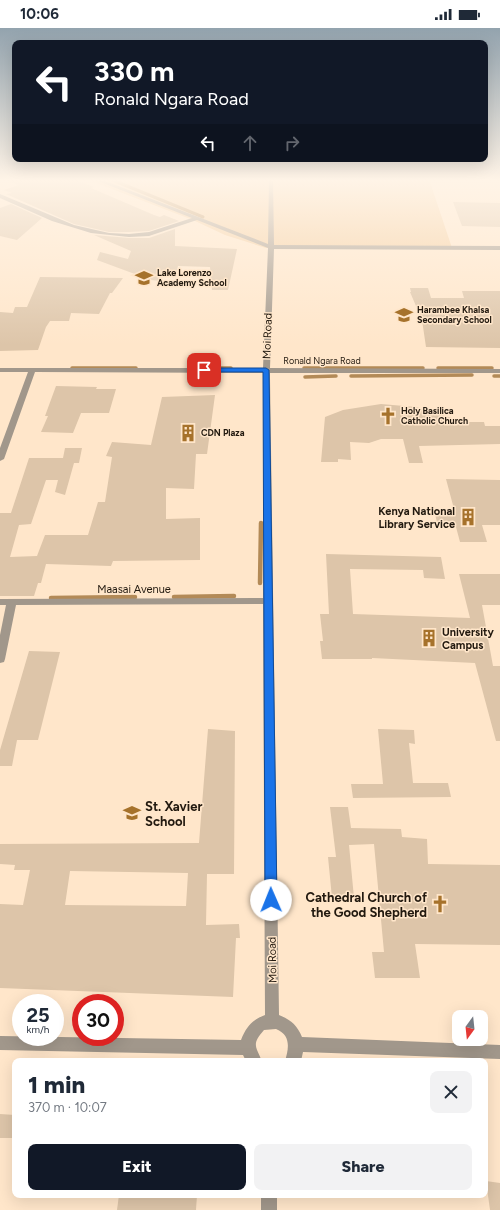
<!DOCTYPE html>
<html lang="en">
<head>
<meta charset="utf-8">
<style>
	body { margin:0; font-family:Figtree,sans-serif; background:#f2f2f3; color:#1f2937; height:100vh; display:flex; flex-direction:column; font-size:15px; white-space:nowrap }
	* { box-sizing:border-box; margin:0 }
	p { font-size:13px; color:#747a83 }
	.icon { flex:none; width:22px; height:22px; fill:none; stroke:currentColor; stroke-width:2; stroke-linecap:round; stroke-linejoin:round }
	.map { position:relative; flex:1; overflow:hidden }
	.panel { position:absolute; left:12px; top:1030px; width:476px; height:140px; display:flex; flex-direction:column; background:#fff; border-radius:8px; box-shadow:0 4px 16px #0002 }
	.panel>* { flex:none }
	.guide { position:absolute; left:12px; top:12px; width:476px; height:122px; border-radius:8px; box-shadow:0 4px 16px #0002; background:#111827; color:#fff; overflow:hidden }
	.needle { width:26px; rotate:195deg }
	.controls { position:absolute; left:452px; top:982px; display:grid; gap:8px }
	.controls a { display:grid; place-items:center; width:36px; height:36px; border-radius:8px; background:#fff; box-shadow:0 4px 16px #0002; font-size:20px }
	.speed { position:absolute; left:12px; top:966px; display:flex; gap:8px; font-size:20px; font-weight:700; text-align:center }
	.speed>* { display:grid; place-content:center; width:52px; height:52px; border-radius:50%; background:#fff; box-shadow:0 4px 16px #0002; line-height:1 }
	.speed small { font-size:10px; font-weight:400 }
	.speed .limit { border:6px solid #d22; background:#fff; color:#111 }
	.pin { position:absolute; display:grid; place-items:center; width:34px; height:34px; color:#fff; margin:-17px; border-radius:8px; box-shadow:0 2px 6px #0006 }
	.me { position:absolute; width:44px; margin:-22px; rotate:359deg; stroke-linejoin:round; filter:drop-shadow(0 0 3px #0008) }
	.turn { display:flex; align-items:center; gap:14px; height:84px; padding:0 16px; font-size:18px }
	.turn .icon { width:52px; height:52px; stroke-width:2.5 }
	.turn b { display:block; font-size:28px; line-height:34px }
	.lanes { display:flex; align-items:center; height:38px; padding:0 16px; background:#0003; justify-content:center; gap:20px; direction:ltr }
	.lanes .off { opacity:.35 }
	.round { display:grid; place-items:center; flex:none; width:42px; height:42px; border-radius:8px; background:#f2f2f3 }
	.headline { display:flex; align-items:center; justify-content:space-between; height:68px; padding:0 16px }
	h1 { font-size:24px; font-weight:800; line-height:30px }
	.cta { display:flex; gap:8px; margin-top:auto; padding:8px 16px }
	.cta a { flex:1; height:46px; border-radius:8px; background:#111827; color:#fff; font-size:16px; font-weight:800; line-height:46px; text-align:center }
	.cta a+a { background:#f2f2f3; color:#1f2937 }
	.status { display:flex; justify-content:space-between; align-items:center; height:28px; padding:0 20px; background:#fff; direction:ltr }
	.status svg { height:11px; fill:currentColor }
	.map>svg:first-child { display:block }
	.green { fill:#f4cd9e }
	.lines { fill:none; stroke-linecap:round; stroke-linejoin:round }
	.stream-far2 { stroke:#b38a57; stroke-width:3 }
	.stream-far1 { stroke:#b38a57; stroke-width:3.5 }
	.stream { stroke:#b38a57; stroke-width:4.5 }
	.building { fill:#ddc5a9; fill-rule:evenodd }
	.street { fill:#a1978b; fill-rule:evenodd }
	.route { fill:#1a73e8; stroke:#114b97 }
	.labels { text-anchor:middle; stroke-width:3; stroke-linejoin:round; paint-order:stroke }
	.far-poi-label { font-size:9px; font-weight:bold; fill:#22190f; stroke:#ffe6ca; text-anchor:start }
	.far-street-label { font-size:9px; fill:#22190f; stroke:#ffe6ca }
	.street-label { font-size:11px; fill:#22190f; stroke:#ffe6ca }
	.poi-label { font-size:11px; font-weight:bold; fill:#22190f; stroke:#ffe6ca; text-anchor:end }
	.near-poi-label { font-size:13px; font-weight:bold; fill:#22190f; stroke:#ffe6ca; text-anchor:start }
</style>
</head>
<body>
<div class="status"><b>10:06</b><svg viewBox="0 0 49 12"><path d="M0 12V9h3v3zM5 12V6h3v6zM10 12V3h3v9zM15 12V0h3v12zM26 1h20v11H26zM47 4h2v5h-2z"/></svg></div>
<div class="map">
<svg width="500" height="1182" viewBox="0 0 500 1182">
	<rect width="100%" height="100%" fill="#ffe6ca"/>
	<path class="green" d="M 86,151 L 429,151 L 452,220 L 266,220 L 225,207 L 193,192 Z"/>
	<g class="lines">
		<path class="stream-far2" d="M 110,151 L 203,189"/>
		<g class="stream-far1">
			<path d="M 72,340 L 136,340"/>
			<path d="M 209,340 L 231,340"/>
			<path d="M 304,340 L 423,340"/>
			<path d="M 438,340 L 492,340"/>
			<path d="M 351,348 L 472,347"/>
			<path d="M 494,348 L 500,348"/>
			<path d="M 305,349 L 336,348"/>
		</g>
		<g class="stream">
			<path d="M 260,555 L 261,495"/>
			<path d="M 174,569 L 234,568"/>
			<path d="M 51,570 L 135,569"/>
		</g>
	</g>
	<g class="building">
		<path d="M 8,151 L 73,151 L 94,159 L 91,160 L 154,187 L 160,189 L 164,187 L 179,193 L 149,203 L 129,204 L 109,204 L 74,196 L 6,166 L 12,165 L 4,162 L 19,157 L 8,153 Z"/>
		<path d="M 453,174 L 500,175 L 500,199 L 462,198 Z"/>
		<path d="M 11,176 L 42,190 L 17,212 L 0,208 L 0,180 Z"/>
		<path d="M 175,201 L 175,218 L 237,221 L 228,262 L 212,262 L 210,239 L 178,238 L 175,249 L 162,249 L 161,253 L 151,252 L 97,232 L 100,224 L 128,231 L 131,223 L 94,207 L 129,210 L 149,210 Z"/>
		<path d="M 40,249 L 123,250 L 112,265 L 110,265 L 99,286 L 71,285 L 69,293 L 50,293 L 46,299 L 38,322 L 0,323 L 0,284 L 13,285 L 15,279 L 27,279 Z"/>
		<path d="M 410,260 L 428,260 L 431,270 L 464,270 L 462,263 L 500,263 L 500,320 L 426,319 L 422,292 L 410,264 L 411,264 Z"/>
		<path d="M 56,358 L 97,359 L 96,361 L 116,361 L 109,385 L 81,385 L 73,405 L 41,404 L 48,388 L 45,388 Z"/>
		<path d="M 215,367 L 207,426 L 196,426 L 194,461 L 166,460 L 166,491 L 200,490 L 200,532 L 113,533 L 111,538 L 46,536 L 41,555 L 38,555 L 34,568 L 0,568 L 0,485 L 11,485 L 29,430 L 63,430 L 65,420 L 82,420 L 79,435 L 74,435 L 65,467 L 55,464 L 58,452 L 46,452 L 31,496 L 19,497 L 10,529 L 37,528 L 45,507 L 88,507 L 98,474 L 105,474 L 112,429 L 106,428 L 112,414 L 151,417 L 162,369 Z"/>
		<path d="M 381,376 L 416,379 L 465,394 L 484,394 L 485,398 L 500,398 L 500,416 L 419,418 L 423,435 L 409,435 L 403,411 L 381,411 L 369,415 L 350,414 L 351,432 L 338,431 L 338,434 L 321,434 L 325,389 L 343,382 Z"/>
		<path d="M 446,451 L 500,452 L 500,497 L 482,497 L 487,514 L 460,514 L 456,499 L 438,499 L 434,481 L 454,481 Z"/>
		<path d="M 326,526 L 441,529 L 445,551 L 424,550 L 423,542 L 350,541 L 353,586 L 470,590 L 459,546 L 500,546 L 500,577 L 482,577 L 493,638 L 500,638 L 500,713 L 496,713 L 475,635 L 372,630 L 372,631 L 322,631 L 320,613 L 323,613 L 320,586 L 329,586 Z"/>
		<path d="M 29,623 L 60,624 L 38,712 L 17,712 L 12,738 L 0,738 L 0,722 Z"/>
		<path d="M 208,701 L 235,703 L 234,846 L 207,846 L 206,897 L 239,896 L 240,910 L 236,910 L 233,969 L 0,960 L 0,876 L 23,877 L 30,842 L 14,842 L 15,837 L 0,836 L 0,816 L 199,815 ZM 70,843 L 188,845 L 186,878 L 65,877 Z"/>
		<path d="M 378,701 L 414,702 L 415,716 L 409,715 L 413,755 L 448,755 L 451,769 L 353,770 L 351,756 L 383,756 Z"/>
		<path d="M 330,779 L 348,779 L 351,800 L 401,801 L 402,809 L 427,811 L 428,836 L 500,837 L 500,917 L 415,916 L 420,950 L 375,950 L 372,924 L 384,924 L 374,816 L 349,817 L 354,870 L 332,870 L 328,829 L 336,829 Z"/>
		<path d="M 0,1086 L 15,1087 L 15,1110 L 0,1110 Z"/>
		<path d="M 486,1153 L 500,1155 L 500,1182 L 490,1182 Z"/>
		<path d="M 119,1167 L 197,1167 L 196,1182 L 117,1182 Z"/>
	</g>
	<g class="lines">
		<g class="street">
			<path d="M 93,151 L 100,151 L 268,216 L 269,151 L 273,151 L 274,217 L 500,218 L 500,222 L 274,221 L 270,340 L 500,341 L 500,345 L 270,345 L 270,350 L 279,987 C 291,992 297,997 302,1009 L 500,1017 L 500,1031 L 303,1024 L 301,1033 L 285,1033 C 289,1020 291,1007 276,1001 L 264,1002 C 252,1016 255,1017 262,1033 L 246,1033 L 243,1027 L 0,1022 L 0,1008 L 241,1012 C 246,999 252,992 265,987 L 263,576 L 16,577 L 5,631 L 4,634 L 0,635 L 0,607 L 6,577 L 0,577 L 0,571 L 263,570 L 263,345 L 35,344 L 4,431 L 0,433 L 0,420 L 28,344 L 0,344 L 0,340 L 263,340 L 268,220 L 197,192 L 149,208 L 129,209 L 91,205 L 52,193 L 0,170 L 0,166 L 74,197 L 109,205 L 129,206 L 149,204 L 192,190 Z"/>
			<rect x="261" y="1167" width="16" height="15"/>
		</g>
	</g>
	<linearGradient id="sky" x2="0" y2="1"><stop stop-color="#93a3ae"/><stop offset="0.48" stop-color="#fff4e7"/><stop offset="1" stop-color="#fff4e7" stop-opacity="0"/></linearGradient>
	<rect width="500" height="317" fill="url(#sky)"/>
	<path class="route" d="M 266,340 L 269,342 L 277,872 L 275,876 L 271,878 L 267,876 L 265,872 L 263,344 L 204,344 L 200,342 L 204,340 Z"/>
	<defs>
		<g id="school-bare" transform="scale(1.38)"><path d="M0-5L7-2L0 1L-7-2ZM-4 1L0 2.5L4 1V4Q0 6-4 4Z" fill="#a6722b" stroke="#ffe6ca" stroke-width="2.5" paint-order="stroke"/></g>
		<g id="church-bare" transform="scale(1.38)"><path d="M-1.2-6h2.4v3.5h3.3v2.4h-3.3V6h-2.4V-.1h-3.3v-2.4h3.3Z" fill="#a6722b" stroke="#ffe6ca" stroke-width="2.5" paint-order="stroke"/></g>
		<g id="building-bare" transform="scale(1.38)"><path d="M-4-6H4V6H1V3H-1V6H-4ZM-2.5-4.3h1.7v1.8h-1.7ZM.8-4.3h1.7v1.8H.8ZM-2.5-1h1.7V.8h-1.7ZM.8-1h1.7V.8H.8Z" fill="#a6722b" stroke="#ffe6ca" stroke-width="2.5" paint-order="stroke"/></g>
	</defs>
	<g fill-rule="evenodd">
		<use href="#school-bare" x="144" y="250"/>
		<use href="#school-bare" x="404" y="287"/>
		<use href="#church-bare" x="388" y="388"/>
		<use href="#building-bare" x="188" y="405"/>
		<use href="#building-bare" x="468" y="489"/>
		<use href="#building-bare" x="429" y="610"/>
		<use href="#school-bare" x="132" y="785"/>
		<use href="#church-bare" x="440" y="876"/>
	</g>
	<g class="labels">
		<g class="far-poi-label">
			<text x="157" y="248">Lake Lorenzo<tspan x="157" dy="10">Academy School</tspan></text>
			<text x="417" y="285">Harambee Khalsa<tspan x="417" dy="10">Secondary School</tspan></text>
			<text x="401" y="386">Holy Basilica<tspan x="401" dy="10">Catholic Church</tspan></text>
			<text x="201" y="408">CDN Plaza</text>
		</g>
		<g class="far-street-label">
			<text x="322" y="336">Ronald Ngara Road</text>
		</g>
		<g class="street-label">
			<text transform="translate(267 308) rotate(-88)" y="4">Moi Road</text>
			<text x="134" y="565">Maasai Avenue</text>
			<text transform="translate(272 932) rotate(-91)" y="4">Moi Road</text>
		</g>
		<g class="poi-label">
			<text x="455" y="487">Kenya National<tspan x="455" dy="13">Library Service</tspan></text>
			<text x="442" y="608" text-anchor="start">University<tspan x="442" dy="13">Campus</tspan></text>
		</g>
		<g class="near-poi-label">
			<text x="145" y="783">St. Xavier<tspan x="145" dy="15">School</tspan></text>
			<text x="427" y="874" text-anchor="end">Cathedral Church of<tspan x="427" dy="15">the Good Shepherd</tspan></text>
		</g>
	</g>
</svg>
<div class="controls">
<a><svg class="needle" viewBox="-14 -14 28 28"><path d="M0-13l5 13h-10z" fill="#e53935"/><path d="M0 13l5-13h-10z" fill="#747a83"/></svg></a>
</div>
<div class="speed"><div>25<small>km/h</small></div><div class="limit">30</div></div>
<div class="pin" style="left:204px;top:342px;background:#d93025"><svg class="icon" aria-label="arrive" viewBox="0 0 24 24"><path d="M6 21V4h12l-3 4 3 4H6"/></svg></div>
<svg class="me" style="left:271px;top:872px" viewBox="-20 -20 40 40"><circle r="19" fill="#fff"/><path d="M0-13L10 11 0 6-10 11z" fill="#1a73e8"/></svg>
<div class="guide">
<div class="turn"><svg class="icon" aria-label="left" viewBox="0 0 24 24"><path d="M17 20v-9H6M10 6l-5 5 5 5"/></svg><div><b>330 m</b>Ronald Ngara Road</div></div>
<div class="lanes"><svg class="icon" aria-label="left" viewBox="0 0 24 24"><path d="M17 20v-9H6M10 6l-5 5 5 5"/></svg><svg class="icon off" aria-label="ahead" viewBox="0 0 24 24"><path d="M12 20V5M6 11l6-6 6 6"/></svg><svg class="icon off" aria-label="right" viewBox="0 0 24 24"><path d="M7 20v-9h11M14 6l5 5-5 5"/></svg></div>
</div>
<section class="panel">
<div class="headline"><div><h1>1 min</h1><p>370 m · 10:07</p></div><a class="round"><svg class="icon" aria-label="close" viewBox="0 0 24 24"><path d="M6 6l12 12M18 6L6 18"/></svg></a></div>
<div class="cta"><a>Exit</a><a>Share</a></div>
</section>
</div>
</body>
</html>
